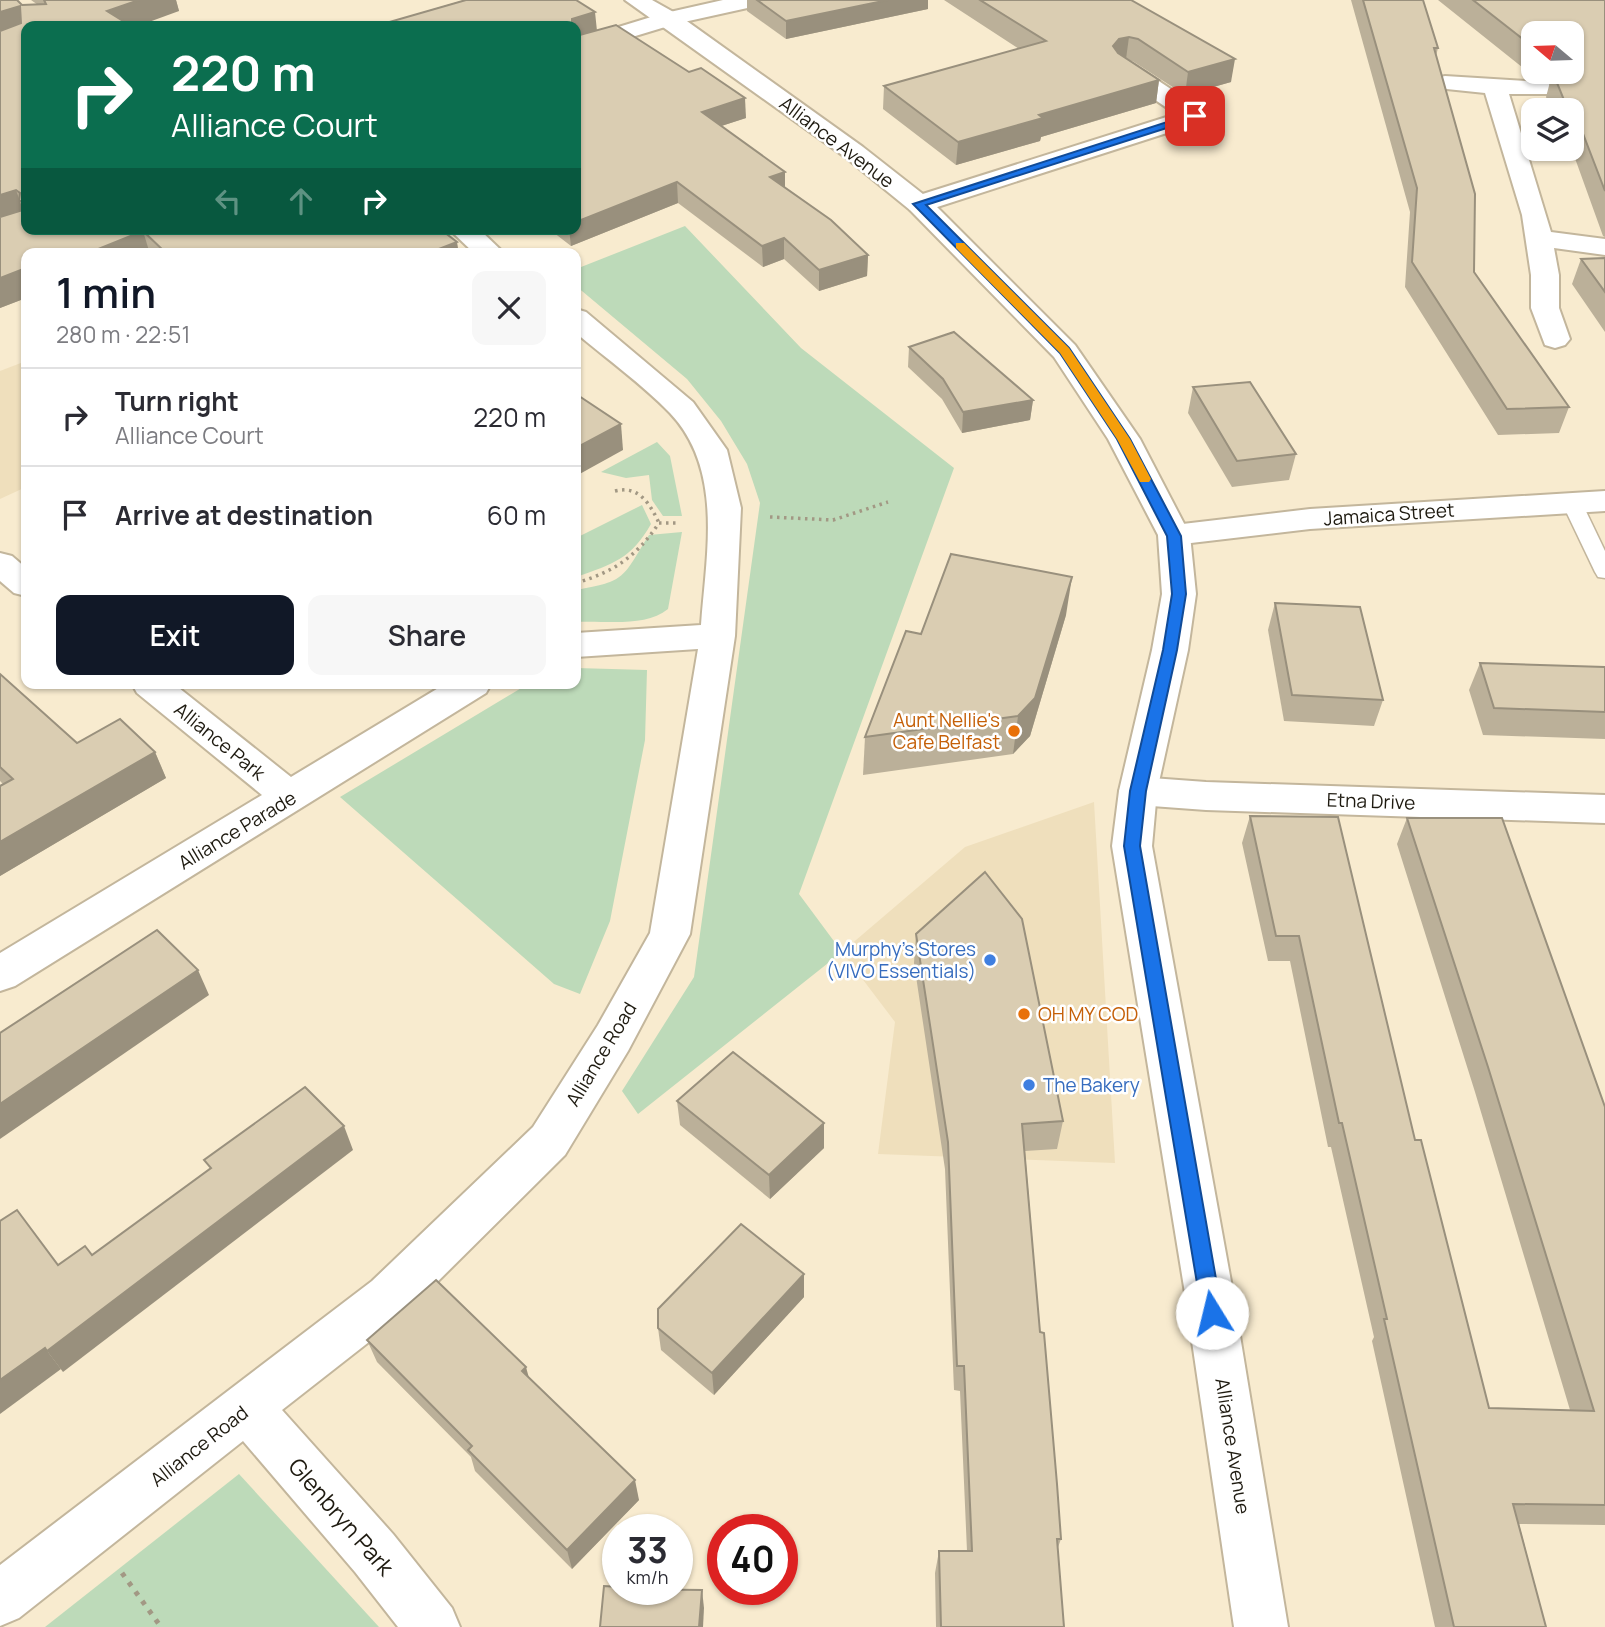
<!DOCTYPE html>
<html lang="en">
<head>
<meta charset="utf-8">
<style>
	body { margin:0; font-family:Manrope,sans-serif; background:#f7f7f7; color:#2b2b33; height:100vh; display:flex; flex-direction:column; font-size:26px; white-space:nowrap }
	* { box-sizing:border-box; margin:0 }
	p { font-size:23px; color:#7c7c81 }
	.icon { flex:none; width:38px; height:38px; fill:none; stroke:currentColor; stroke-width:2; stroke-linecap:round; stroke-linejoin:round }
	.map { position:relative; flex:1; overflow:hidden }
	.panel { position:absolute; left:21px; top:248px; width:560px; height:441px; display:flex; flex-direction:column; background:#fff; border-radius:14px; box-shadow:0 2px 5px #0004 }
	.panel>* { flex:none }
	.guide { position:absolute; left:21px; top:21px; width:560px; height:214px; border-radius:14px; box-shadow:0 2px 5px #0004; background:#0b6e4f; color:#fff; overflow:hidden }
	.needle { width:46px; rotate:289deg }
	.tools { position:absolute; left:1521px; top:21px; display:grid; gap:14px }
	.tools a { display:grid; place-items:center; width:63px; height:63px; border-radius:14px; background:#fff; box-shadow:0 2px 5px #0004; font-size:35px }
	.speed { position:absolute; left:602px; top:1514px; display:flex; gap:14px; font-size:35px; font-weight:700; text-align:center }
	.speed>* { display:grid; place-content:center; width:91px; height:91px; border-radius:50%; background:#fff; box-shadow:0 2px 5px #0004; line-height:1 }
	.speed small { font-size:18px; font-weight:400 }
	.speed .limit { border:10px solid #d22; background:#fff; color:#111 }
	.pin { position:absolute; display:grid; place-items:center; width:60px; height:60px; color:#fff; margin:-30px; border-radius:14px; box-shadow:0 4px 10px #0006 }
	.me { position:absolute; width:77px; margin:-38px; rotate:351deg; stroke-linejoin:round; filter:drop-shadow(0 0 5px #0008) }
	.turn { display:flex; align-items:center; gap:24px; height:147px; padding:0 35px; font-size:32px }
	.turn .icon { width:91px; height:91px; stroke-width:2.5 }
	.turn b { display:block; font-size:49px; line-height:60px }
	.lanes { display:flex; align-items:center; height:66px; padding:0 35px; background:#0003; justify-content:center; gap:35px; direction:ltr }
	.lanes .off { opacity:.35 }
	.round { display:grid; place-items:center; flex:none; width:74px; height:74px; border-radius:14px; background:#f7f7f7 }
	.headline { display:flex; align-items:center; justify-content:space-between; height:119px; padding:0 35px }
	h1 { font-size:42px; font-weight:600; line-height:52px; color:#111827 }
	.button { display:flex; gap:14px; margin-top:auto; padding:14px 35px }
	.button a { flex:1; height:80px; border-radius:14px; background:#111827; color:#fff; font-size:28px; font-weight:600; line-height:80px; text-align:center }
	.button a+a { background:#f7f7f7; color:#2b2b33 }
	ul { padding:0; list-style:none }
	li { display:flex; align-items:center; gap:21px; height:98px; padding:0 35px; border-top:2px solid #e1e1e2 }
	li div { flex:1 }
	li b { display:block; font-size:26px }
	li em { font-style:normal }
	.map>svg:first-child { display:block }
	.built { fill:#efdfbc }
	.green { fill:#bddab9 }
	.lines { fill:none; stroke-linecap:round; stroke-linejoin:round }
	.lane-casing { stroke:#c3b69c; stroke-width:3 }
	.street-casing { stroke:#c3b69c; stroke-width:4 }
	.secondary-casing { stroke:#c3b69c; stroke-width:4 }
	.path-far1 { stroke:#a29884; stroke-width:3.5; stroke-dasharray:2.5 4.5; stroke-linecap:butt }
	.path { stroke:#a29884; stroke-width:5; stroke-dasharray:4.5 7; stroke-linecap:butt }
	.lane { fill:#fff; fill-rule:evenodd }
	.street { fill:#fff; fill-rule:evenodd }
	.secondary { fill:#fff; fill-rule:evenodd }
	.wall { fill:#bbb099; fill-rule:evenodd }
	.shaded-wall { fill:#99907d }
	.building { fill:#dacdb2; stroke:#99907d; stroke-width:2 }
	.route { fill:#1a73e8; stroke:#114b97; stroke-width:2 }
	.slow { fill:#f59e0b }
	.food-dot { fill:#e8710a; stroke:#fff; stroke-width:2.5 }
	.shop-dot { fill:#3f7fe0; stroke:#fff; stroke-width:2.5 }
	.labels { text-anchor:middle; stroke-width:5; stroke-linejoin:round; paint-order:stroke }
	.street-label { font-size:19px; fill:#1e1a10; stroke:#fff }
	.food-label { font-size:19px; fill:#c56008; stroke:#fff; text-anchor:end }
	.shop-label { font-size:19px; fill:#366cbe; stroke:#fff; text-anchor:end }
	.near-street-label { font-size:23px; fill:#1e1a10; stroke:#fff }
</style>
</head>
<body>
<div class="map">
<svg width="1605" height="1627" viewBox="0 0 1605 1627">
	<rect width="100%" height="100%" fill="#f8ebcf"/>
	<g class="built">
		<path d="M 26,361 L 26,487 L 0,499 L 0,371 Z"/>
		<path d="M 1094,802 L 1115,1163 L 878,1154 L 895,1022 L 842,952 L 965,847 Z"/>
	</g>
	<g class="green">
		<path d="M 685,226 L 801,348 L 954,468 L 799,894 L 842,952 L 638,1114 L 622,1091 L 694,977 L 760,503 L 747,464 L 721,421 L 687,379 L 576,286 L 576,269 Z"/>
		<path d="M 657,442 L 670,456 L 682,516 L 663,516 L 652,500 L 649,475 L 626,478 L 601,472 Z"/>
		<path d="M 642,505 L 651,524 C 631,559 613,564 576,577 L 576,538 Z"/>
		<path d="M 682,532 L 668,609 C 645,628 605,620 576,622 L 576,590 C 627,581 622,578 649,535 Z"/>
		<path d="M 576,668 L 647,670 L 645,740 L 610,921 L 580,994 L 554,984 L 340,797 L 528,684 L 576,684 Z"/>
		<path d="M 239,1474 L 379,1627 L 45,1627 Z"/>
	</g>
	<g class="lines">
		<g class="lane-casing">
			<path id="lane" d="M 1572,497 L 1582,503 L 1605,551 L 1605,578 L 1598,577 L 1595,572 L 1562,503 Z"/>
		</g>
		<g class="street-casing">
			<g id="street">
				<path d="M 723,0 L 764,0 L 761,5 L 675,24 L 576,54 L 576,40 L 661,14 Z"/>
				<path d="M 1125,62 L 1133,64 L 1204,111 L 1207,116 L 1204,121 L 928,210 L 919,212 L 910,210 L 906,204 L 910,198 L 1176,114 L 1117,74 L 1113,69 L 1117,64 Z"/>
				<path d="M 1445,76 L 1541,82 L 1549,84 L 1553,89 L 1549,94 L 1509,94 L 1551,232 L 1605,239 L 1605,255 L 1554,248 L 1559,275 L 1559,308 L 1570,339 L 1565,345 L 1555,348 L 1545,345 L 1531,308 L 1531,275 L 1522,215 L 1485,93 L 1437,88 L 1433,83 L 1437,78 Z"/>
				<path d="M 449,229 L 479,229 L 505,254 L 475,254 Z"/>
				<path d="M 576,309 L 586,312 L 693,402 L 727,450 L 741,508 L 735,636 L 690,934 L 628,1051 L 565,1155 L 406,1313 L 282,1410 L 393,1534 L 452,1608 L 460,1627 L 398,1627 L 355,1572 L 243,1441 L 19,1618 L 0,1626 L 0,1565 L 372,1281 L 533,1127 L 598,1025 L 650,933 L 698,649 L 576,657 L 576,633 L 701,625 C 706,555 724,470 670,413 C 642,384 607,359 576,333 Z"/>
				<path d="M 1605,491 L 1605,511 L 1310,529 L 1174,545 L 1162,542 L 1158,535 L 1162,528 L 1174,525 L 1310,509 Z"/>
				<path d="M 0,553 L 12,556 L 26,568 L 26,596 L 14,593 L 0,581 Z"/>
				<path d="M 132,684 L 174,684 L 291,777 L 445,684 L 491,684 L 486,693 L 15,986 L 0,991 L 0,953 L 262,795 L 137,693 Z"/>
				<path d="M 1138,777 L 1206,782 L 1605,795 L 1605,823 L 1206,810 L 1138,805 L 1125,801 L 1119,791 L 1125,781 Z"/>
			</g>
		</g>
		<g class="secondary-casing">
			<path id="secondary" d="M 625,0 L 652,0 L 677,14 L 863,147 L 928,198 L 1075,345 L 1140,439 L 1190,535 L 1196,594 L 1188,650 L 1157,791 L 1152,846 L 1232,1287 L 1288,1627 L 1234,1627 L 1184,1287 L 1112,846 L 1119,791 L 1152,650 L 1162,594 L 1158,535 L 1108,439 L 1054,357 L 910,210 L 845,157 Z"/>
		</g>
		<g class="path-far1">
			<path d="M 615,491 C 639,485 650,504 659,523"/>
			<path d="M 770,517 L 833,520 L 888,502"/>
			<path d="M 659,523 L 679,523"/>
			<path d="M 576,583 C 614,572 637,556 659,523"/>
		</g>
		<path class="path" d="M 122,1573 L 161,1627"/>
		<use href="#lane" class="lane"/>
		<use href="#street" class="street"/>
		<use href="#secondary" class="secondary"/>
	</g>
	<g class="wall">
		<path d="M 0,0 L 22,5 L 38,5 L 31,0 L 176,0 L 179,11 L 26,26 L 26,229 L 440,229 L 459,254 L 26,254 L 26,298 L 0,308 Z"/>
		<path d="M 464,0 L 576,0 L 596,30 L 746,118 L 721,126 L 785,188 L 868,255 L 867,276 L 819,291 L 784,259 L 763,267 L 678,203 L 571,246 L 549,229 L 576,229 L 576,26 L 379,26 L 379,25 Z"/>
		<path d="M 747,0 L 928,0 L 928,9 L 786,39 L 747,11 Z"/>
		<path d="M 944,0 L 1131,0 L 1231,82 L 1185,95 L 1134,62 L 1129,60 L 1159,80 L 1156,103 L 1041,137 L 1040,141 L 956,165 L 883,109 L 884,86 L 1019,49 Z"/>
		<path d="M 1351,0 L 1423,0 L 1438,48 L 1436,56 L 1474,272 L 1569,407 L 1559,433 L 1498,435 L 1405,287 L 1410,212 Z"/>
		<path d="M 1438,0 L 1605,0 L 1605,237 L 1603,236 L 1572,150 L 1565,149 L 1572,149 L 1572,110 L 1551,110 L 1546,97 L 1550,82 L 1550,81 L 1537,79 ZM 1533,33 L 1572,72 L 1533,72 Z"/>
		<path d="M 1605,258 L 1605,332 L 1572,284 L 1581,259 Z"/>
		<path d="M 909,347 L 1033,400 L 1030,420 L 962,433 L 942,399 L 908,367 Z"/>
		<path d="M 1193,387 L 1296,454 L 1289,480 L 1232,487 L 1188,413 Z"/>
		<path d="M 1275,603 L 1383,700 L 1374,726 L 1284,721 L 1268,630 Z"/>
		<path d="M 1066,615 L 1030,736 L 1013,754 L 863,775 L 865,737 L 921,634 Z"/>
		<path d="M 1480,663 L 1605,667 L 1605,739 L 1483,735 L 1469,690 Z"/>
		<path d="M 0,674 L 77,743 L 155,752 L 166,778 L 0,876 L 0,786 L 3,784 L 0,781 Z"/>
		<path d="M 1250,816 L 1415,1140 L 1489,1408 L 1570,1410 L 1475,1092 L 1397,844 L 1407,818 L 1605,1107 L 1605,1525 L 1519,1524 L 1546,1627 L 1435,1627 L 1372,1341 L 1374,1337 L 1331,1147 L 1328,1147 L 1290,961 L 1268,961 L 1242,843 Z"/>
		<path d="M 916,934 L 1063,1121 L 1057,1149 L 1025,1151 L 1040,1332 L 1061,1539 L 1057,1550 L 1064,1627 L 936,1627 L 935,1573 L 939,1551 L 967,1551 L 960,1391 L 954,1390 L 945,1169 L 914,963 Z"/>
		<path d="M 677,1101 L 824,1148 L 770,1199 L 680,1125 Z"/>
		<path d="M 804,1274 L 804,1297 L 714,1395 L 661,1350 L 658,1328 Z"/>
		<path d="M 367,1340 L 529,1377 L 639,1500 L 572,1569 L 475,1471 L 471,1457 L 377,1362 Z"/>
	</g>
	<g class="shaded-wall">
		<path d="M 139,0 L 176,0 L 179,11 L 138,26 L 111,26 L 107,11 Z"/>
		<path d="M 888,0 L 928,0 L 928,9 L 786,39 L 786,21 Z"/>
		<path d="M 20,6 L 26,26 L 0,39 L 0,12 Z"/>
		<path d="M 595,12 L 597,31 L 576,38 L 576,26 L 572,26 L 572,19 Z"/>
		<path d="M 1129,37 L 1126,59 L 1116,61 L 1113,46 L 1119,39 Z"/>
		<path d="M 1235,59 L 1231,82 L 1185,95 L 1188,72 Z"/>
		<path d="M 1159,80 L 1156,103 L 1041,137 L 1040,141 L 956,165 L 958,142 L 1039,115 Z"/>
		<path d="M 745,98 L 746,118 L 703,132 L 702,112 Z"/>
		<path d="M 785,172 L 785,192 L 770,177 Z"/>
		<path d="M 677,182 L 678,203 L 571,246 L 569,229 L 576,229 L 576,222 Z"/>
		<path d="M 16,190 L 25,216 L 0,223 L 0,195 Z"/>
		<path d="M 143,231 L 150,254 L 86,254 Z"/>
		<path d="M 784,238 L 784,259 L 763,267 L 762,246 Z"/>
		<path d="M 457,242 L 459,254 L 426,254 Z"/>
		<path d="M 868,255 L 867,276 L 819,291 L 819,270 Z"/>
		<path d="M 26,268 L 26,298 L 0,308 L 0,278 Z"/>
		<path d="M 1033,400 L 1030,420 L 962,433 L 963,412 Z"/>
		<path d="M 621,424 L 623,450 L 576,476 L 576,448 Z"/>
		<path d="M 1072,577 L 1066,615 L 1030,736 L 1013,754 L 1018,716 Z"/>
		<path d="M 155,752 L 166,778 L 0,876 L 0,842 Z"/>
		<path d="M 198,970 L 209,995 L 0,1139 L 0,1104 Z"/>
		<path d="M 824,1123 L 824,1148 L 770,1199 L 769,1175 Z"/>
		<path d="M 344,1126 L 353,1150 L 63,1372 L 47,1351 Z"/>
		<path d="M 804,1274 L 804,1297 L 714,1395 L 712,1373 Z"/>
		<path d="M 45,1348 L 61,1369 L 0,1414 L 0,1380 Z"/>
		<path d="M 526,1367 L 532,1389 L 522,1371 Z"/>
		<path d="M 635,1480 L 639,1500 L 572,1569 L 567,1550 Z"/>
		<path d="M 702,1590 L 704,1608 L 703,1627 L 699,1627 Z"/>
	</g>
	<g class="building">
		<path d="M 0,0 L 17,0 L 22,5 L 46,4 L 44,0 L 139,0 L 107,11 L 131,26 L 26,26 L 26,201 L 19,201 L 20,193 L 16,190 L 0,195 L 0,31 L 21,23 L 20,6 L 0,12 Z"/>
		<path d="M 466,0 L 576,0 L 595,12 L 572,19 L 572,26 L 380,26 L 379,25 Z"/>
		<path d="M 757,0 L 888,0 L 786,21 Z"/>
		<path d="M 980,0 L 1131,0 L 1235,59 L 1188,72 L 1138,39 L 1129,37 L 1119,39 L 1113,46 L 1118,53 L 1159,80 L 1039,115 L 1043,118 L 958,142 L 884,86 L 1046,41 Z"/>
		<path d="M 1363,0 L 1423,0 L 1438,48 L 1434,48 L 1475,194 L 1474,272 L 1569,407 L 1507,409 L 1412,262 L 1417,188 Z"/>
		<path d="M 1473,0 L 1605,0 L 1605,191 L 1580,126 L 1574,125 L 1572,119 L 1572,110 L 1568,110 L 1553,73 L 1572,72 L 1572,33 L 1533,33 L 1533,47 Z"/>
		<path d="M 616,25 L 689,72 L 701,68 L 745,98 L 702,112 L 785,172 L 770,177 L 831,220 L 868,255 L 819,270 L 784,238 L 762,246 L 677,182 L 576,222 L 576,36 Z"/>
		<path d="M 26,209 L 26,229 L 440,229 L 457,242 L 426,254 L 167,254 L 143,231 L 86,254 L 26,254 L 26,268 L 0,278 L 0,217 Z"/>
		<path d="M 1605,258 L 1605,292 L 1581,259 Z"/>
		<path d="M 954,332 L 1033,400 L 963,412 L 943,379 L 909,347 Z"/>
		<path d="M 1250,382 L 1296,454 L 1237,461 L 1193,387 Z"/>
		<path d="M 576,394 L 621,424 L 576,448 Z"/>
		<path d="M 951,554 L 1072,577 L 1035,698 L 1018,716 L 865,737 L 906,631 L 921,634 Z"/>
		<path d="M 1275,603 L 1360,607 L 1383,700 L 1292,695 Z"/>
		<path d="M 1480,663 L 1605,667 L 1605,712 L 1494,708 Z"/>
		<path d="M 0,674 L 77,743 L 120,719 L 155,752 L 0,842 L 0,786 L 13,779 L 0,767 Z"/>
		<path d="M 1250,816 L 1338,817 L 1415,1140 L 1421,1140 L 1489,1408 L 1594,1411 L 1488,1067 L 1407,818 L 1502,818 L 1605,1107 L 1605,1505 L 1513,1504 L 1546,1627 L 1454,1627 L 1384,1319 L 1387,1319 L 1342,1123 L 1339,1123 L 1299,936 L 1276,936 Z"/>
		<path d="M 985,872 L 1022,919 L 1063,1121 L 1022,1124 L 1040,1332 L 1044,1333 L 1057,1484 L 1061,1539 L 1057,1539 L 1064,1627 L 941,1627 L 939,1551 L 972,1551 L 964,1366 L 957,1366 L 948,1142 L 916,934 Z"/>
		<path d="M 157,930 L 198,970 L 0,1104 L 0,1033 Z"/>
		<path d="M 733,1052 L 824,1123 L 769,1175 L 677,1101 Z"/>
		<path d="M 305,1087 L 344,1126 L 47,1351 L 45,1348 L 0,1380 L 0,1221 L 17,1210 L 58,1265 L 85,1246 L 92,1255 L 211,1168 L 204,1160 Z"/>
		<path d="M 741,1224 L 804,1274 L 712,1373 L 658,1328 L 658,1309 Z"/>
		<path d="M 436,1280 L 526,1367 L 522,1371 L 635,1480 L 567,1550 L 468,1450 L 472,1446 L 367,1340 Z"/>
		<path d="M 604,1586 L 618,1587 L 618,1589 L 702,1590 L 699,1627 L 600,1627 Z"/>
	</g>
	<path class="route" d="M 1195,113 L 1198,114 L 1198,118 L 926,205 L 1069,348 L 1130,439 L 1181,536 L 1186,594 L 1177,650 L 1146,791 L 1140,846 L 1222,1313 L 1219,1319 L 1212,1322 L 1205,1319 L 1202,1313 L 1124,846 L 1130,791 L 1163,650 L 1172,594 L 1167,536 L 1117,439 L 1060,353 L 913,204 Z"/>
	<path class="slow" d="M 956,243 L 964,243 L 1069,348 L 1130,439 L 1151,479 L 1149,482 L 1140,482 L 1117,439 L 1060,353 L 956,248 Z"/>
	<g class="food-dot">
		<circle cx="1014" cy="731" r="7"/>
		<circle cx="1024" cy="1014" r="7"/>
	</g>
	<g class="shop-dot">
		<circle cx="990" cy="960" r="7"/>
		<circle cx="1029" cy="1085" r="7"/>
	</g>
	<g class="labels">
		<g class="street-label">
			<text transform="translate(837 142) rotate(37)" y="7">Alliance Avenue</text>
			<text transform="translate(1389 514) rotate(-4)" y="7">Jamaica Street</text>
			<text transform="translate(220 741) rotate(39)" y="7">Alliance Park</text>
			<text transform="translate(1371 801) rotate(2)" y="7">Etna Drive</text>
			<text transform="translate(237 830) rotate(-31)" y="7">Alliance Parade</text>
			<text transform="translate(601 1054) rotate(-59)" y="7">Alliance Road</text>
			<text transform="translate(199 1446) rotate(-38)" y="7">Alliance Road</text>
			<text transform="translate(1233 1446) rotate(81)" y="7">Alliance Avenue</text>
		</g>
		<g class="food-label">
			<text x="1000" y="727">Aunt Nellie's<tspan x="1000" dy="22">Cafe Belfast</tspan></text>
			<text x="1038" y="1021" text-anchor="start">OH MY COD</text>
		</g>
		<g class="shop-label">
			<text x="976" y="956">Murphy's Stores<tspan x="976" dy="22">(VIVO Essentials)</tspan></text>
			<text x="1043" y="1092" text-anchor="start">The Bakery</text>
		</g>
		<g class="near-street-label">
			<text transform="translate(341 1517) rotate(49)" y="8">Glenbryn Park</text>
		</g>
	</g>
</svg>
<div class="tools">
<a><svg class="needle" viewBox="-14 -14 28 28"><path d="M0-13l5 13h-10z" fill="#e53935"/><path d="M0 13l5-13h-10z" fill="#7c7c81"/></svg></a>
<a><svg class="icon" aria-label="layers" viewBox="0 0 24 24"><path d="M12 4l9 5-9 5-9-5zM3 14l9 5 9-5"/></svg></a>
</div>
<div class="speed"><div>33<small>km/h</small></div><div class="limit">40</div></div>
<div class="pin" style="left:1195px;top:116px;background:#d93025"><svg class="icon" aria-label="arrive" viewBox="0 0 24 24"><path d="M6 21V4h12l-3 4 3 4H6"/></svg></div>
<svg class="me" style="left:1212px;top:1313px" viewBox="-20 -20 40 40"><circle r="19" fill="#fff"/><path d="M0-13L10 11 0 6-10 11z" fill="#1a73e8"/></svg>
<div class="guide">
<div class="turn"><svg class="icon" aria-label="right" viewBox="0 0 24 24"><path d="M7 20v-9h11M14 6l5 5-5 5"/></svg><div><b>220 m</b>Alliance Court</div></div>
<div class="lanes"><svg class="icon off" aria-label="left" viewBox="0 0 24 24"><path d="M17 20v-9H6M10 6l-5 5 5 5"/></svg><svg class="icon off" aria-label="ahead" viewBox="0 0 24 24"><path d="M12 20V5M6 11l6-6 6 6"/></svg><svg class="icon" aria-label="right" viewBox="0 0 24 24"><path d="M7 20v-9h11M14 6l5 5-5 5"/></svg></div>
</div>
<section class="panel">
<div class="headline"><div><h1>1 min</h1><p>280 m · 22:51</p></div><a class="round"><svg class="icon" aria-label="close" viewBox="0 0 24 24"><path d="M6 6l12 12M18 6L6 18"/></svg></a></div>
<ul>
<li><svg class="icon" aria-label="right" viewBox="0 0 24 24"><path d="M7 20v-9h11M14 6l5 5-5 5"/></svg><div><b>Turn right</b><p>Alliance Court</p></div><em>220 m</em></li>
<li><svg class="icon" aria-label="arrive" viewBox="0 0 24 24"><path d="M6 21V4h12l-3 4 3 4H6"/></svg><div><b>Arrive at destination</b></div><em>60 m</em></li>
</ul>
<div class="button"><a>Exit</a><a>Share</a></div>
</section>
</div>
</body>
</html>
